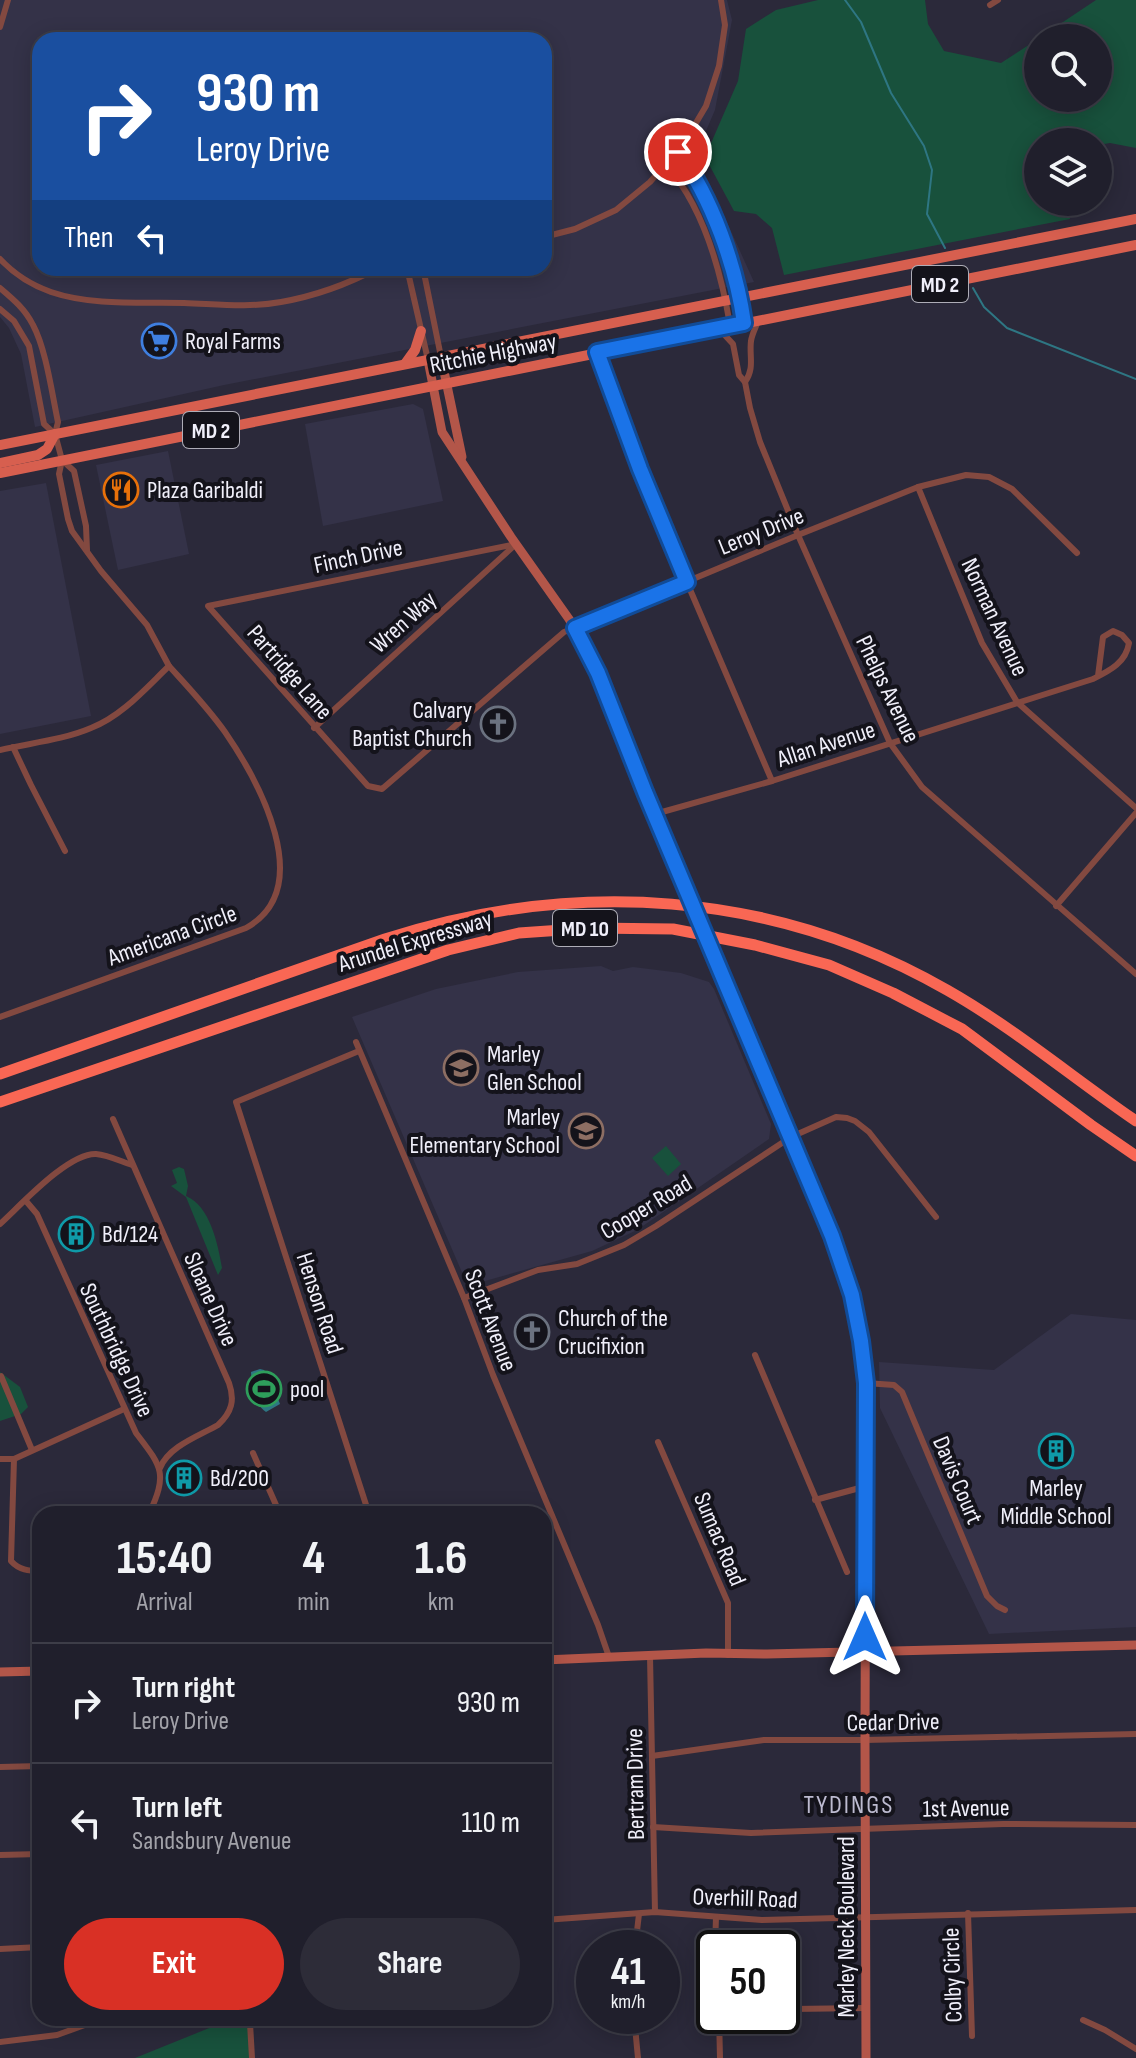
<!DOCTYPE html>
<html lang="en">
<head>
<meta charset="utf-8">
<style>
	body { margin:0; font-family:"Sofia Sans Condensed",sans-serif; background:#2d2c38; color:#f1f3f6; height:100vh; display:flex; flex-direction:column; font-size:30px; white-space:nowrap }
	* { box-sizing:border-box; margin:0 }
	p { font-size:26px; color:#a2a2a9 }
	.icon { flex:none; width:44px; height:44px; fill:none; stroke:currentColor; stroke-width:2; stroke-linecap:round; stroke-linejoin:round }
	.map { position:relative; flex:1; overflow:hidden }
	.side { position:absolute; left:32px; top:1506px; width:520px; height:520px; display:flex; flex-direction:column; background:#201f2c; border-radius:24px; box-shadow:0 4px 20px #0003,0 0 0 2px #3d3d48 }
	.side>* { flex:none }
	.guide { position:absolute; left:32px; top:32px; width:520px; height:244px; border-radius:24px; box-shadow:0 4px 20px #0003,0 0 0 2px #3d3d48; background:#1a4fa0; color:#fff; overflow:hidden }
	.fabs { position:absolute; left:1024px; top:24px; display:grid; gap:16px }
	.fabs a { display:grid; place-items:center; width:88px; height:88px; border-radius:50%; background:#201f2c; box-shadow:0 4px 20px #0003,0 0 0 2px #3d3d48; font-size:40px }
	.speed { position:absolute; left:576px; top:1930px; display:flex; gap:16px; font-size:40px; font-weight:700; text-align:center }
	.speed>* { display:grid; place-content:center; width:104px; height:104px; border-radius:50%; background:#201f2c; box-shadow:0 4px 20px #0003,0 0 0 2px #3d3d48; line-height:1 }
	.speed small { font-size:20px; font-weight:400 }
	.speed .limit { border:4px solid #111; border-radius:12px; background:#fff; color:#111 }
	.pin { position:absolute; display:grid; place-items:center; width:68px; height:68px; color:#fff; margin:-34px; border:4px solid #fff; border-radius:50%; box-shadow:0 2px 8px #0007 }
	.me { position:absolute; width:88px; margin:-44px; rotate:0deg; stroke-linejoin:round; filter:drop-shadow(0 0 6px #0008) }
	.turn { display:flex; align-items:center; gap:28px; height:168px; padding:0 32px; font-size:36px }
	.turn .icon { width:104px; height:104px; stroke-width:2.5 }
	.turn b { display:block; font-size:56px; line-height:68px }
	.then { display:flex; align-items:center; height:76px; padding:0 32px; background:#0003; gap:16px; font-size:30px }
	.eta { display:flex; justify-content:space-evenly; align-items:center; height:136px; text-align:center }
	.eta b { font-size:48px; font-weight:700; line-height:56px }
	.action { display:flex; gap:16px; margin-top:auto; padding:16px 32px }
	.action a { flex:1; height:92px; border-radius:48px; background:#d93025; color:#fff; font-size:32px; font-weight:700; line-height:92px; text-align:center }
	.action a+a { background:#2d2c38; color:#f1f3f6 }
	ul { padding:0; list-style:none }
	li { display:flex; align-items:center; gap:24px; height:120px; padding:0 32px; border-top:2px solid #3d3d48 }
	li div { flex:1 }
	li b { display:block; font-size:30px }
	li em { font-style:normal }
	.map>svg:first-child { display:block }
	.built { fill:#343248; fill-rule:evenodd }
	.green { fill:#18513c }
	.water { fill:#2e7683 }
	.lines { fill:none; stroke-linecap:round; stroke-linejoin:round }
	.stream { stroke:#2e7683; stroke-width:2 }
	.street { stroke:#834940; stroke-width:6 }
	.secondary { stroke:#b35649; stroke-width:9 }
	.primary { stroke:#d75f4f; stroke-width:10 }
	.highway { stroke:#f96754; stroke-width:11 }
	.secondary-bridge { stroke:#b35649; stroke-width:9 }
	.route-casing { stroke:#114b97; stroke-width:20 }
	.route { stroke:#1a73e8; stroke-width:14 }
	.labels { text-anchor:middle; stroke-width:8; stroke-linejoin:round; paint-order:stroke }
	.shield { fill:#14131b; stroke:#aeadb7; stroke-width:2 }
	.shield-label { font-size:22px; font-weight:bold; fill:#f0effa }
	.poi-label { font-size:24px; fill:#f0effa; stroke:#14131b; text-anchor:start }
	.street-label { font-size:24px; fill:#f0effa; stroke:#14131b }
	.neighbourhood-label { font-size:26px; letter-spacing:2px; fill:#bdbbd0; stroke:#14131b }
</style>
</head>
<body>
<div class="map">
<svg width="1136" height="2058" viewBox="0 0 1136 2058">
	<rect width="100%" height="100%" fill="#2b293a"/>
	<g class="built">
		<path d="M 0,0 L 727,0 L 732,20 L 715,110 L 696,154 L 754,282 L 224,385 L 35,427 L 21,354 L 9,328 L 0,317 ZM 40,40 L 544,40 L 544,268 L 40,268 Z"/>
		<path d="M 413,404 L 423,409 L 443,501 L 323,526 L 305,424 Z"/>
		<path d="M 168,451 L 189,554 L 118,570 L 96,465 Z"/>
		<path d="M 46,483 L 91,716 L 0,734 L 0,491 Z"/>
		<path d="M 601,966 L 613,971 L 633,967 L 681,973 L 709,982 L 714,989 L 771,1124 L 769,1139 L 637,1230 L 592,1251 L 474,1284 L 464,1277 L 352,1017 L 436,989 L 518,972 Z"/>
		<path d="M 1071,1314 L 1136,1320 L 1136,1627 L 989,1634 L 880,1408 L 879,1362 L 994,1370 Z"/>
	</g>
	<g class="green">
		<path d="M 818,0 L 925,0 L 928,24 L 944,51 L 1001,63 L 1038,39 L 1038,98 L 1098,98 L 1098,38 L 1039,38 L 1096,0 L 1136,0 L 1136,148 L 1110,143 L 1098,145 L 1098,142 L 1038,142 L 1038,202 L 1065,202 L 1070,219 L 784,275 L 772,228 L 756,214 L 734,211 L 705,157 L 738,81 L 746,29 L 776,10 Z"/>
		<path d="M 666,1146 L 681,1164 L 668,1176 L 652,1158 Z"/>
		<path d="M 179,1167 L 184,1169 L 188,1186 L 186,1196 C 210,1206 218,1244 222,1268 L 218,1275 L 186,1197 L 171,1186 L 177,1183 L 172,1170 Z"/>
		<path d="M 0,1372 L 20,1387 L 28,1407 L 21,1414 L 0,1421 Z"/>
		<path d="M 234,2018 L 248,2018 L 250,2058 L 135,2058 Z"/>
	</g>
	<path class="water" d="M 260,1369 L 264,1370 L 271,1380 L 280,1404 L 266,1412 C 253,1402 252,1387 251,1372 Z"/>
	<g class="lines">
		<g class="stream">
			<path d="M 845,0 L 861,22 L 891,93 L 924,146 L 932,170 L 927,214 L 945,248"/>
			<path d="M 973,288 L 984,307 L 1007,328 L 1136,379"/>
		</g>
		<g class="street">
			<path d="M 990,5 L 998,0"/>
			<path d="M 0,27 L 8,0"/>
			<path d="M 678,152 C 712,198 736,266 744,323"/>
			<path d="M 666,165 C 703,206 721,272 730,325"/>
			<path d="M 544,237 L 575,229 L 616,210 L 650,182 L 684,143 L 706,106 L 719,66 L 725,25 L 721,0"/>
			<path d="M 0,259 C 14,274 31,285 51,292 C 92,306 141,302 184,303 C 216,304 249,308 281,302 C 315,296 348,284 378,268"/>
			<path d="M 407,268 L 428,360"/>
			<path d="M 423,268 L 441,357"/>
			<path d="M 0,288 C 13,299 25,309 33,325 C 46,349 52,394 58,422 L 55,434 L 62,460 L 59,474 L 68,519 L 72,531 L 101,571 L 147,625 L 169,666"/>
			<path d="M 0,309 L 14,321 L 29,346 L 44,424 L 55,434"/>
			<path d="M 720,330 L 733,344 L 739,375 L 745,382 L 750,408 L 760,442 L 798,535 L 890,743 L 922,787 L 1136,974"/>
			<path d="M 597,352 L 659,517 L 772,781"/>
			<path d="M 745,382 C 755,368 749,356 751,341 C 752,334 756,327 758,321"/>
			<path d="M 62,460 L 74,471 L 86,526 L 87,550"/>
			<path d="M 918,487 L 982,643 L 1017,702 L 1136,808"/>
			<path d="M 516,544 L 208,606 L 368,786 L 382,789 L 564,632 L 588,623 L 798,535 L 918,487 L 966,475 L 989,477 L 1012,489 L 1077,553"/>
			<path d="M 314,728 L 516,544"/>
			<path d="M 13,747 L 31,785 L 65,851"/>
			<path d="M 0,750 C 30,743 63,740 91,728 C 122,716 146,688 169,666 C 188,687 208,708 225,732 C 258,780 318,888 246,928 L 0,1017"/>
			<path d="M 655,814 L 772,781 L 1093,679 C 1109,671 1126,663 1129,643 L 1122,635 L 1113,631 L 1103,637 L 1098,676"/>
			<path d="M 1056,906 L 1136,813"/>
			<path d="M 356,1042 L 464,1298 L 493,1375 L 598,1625 L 609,1657"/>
			<path d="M 359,1051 L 236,1102 L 369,1514"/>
			<path d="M 113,1119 L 229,1383 C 235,1400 232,1412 218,1425 C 199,1436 169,1446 160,1468"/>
			<path d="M 26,1201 L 37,1214 L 136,1433 C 162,1467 168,1473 149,1514"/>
			<path d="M 0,1224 C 21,1205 68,1153 96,1154 C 108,1155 120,1161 132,1165"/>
			<path d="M 464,1298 L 538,1270 L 577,1264 L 624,1245 L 656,1226 L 791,1137 L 836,1117 L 847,1118 L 855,1121 L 869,1132 L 936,1217"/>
			<path d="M 755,1355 L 847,1572"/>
			<path d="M 1,1376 L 32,1450"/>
			<path d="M 866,1383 L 894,1385 L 902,1392 L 987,1596 L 997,1606 L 1005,1610"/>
			<path d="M 658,1442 L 728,1603 L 728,1655"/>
			<path d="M 253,1453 L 280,1514"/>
			<path d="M 0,1459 L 14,1459 L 124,1409"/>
			<path d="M 14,1459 L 11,1561 C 19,1570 29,1571 40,1571"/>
			<path d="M 815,1500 L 867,1486"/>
			<path d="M 650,1656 L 655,1912"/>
			<path d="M 652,1756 L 764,1740 L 865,1740 L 1136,1734"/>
			<path d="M 0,1767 L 40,1766"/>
			<path d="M 653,1827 L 751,1833 L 1003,1824 L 1136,1825"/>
			<path d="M 0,1855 L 40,1854"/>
			<path d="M 968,1913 L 972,2036"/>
			<path d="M 544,1920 L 655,1912 L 762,1920 L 1136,1910"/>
			<path d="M 635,1948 L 639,1914"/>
			<path d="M 715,1948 L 716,1917"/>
			<path d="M 0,1949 L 40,1947"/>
			<path d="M 792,2009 L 866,2008"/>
			<path d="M 634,2016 L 638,2058"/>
			<path d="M 719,2016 L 720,2058"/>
			<path d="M 1083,2020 L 1105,2030 L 1136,2049"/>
			<path d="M 0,2042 L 57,2035 L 104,2018"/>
			<path d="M 252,2058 L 250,2023 L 252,2018"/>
		</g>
		<g class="secondary">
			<path d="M 441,357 L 462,457"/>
			<path d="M 428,360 L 442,432 L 511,537 L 569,619 L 586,648 L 682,878"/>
			<path d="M 718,963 L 841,1257 L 852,1295 L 861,1341 L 866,1383 L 865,1740 L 866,2058"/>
			<path d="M 544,1660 L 706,1653 L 767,1654 L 1136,1645"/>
			<path d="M 0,1672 L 40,1671"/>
		</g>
		<g class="primary">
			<path d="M 405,364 L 415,350 L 421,331"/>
			<path d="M 0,445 L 1136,219"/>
			<path d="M 0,463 L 38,455 L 47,449 L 55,434"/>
			<path d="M 0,473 L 1136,245"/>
		</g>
		<g class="highway">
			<path d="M 0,1074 L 385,939 C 574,878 773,890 947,990 C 1014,1028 1073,1078 1136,1121"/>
			<path d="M 0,1102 L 448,950 L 519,933 L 591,928 L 673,929 L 755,945 L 829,965 L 893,993 L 962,1029 L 1091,1125 L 1136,1156"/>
		</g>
		<path class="secondary-bridge" d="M 682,878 L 718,963"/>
	</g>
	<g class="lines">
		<g class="route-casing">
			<path id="route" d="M 678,152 C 712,198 736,266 744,323 L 597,352 L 640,469 L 687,582 L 575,628 L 598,673 L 645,792 L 832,1236 L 852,1295 L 861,1341 L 866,1383 L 865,1637"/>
		</g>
		<use href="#route" class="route"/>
	</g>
	<defs>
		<g id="supermarket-ring" transform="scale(1.8)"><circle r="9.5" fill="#14131b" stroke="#3f7fe0" stroke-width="1.5"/><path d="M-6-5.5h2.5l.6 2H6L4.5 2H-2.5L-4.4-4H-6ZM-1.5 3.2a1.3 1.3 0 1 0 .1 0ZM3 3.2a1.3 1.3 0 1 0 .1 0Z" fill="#3f7fe0"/></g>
		<g id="restaurant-ring" transform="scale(1.8)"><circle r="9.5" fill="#14131b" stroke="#e8710a" stroke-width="1.5"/><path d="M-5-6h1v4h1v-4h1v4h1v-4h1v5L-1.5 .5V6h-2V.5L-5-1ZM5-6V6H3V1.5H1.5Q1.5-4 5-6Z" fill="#e8710a"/></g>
		<g id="church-ring" transform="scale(1.8)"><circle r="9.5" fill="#14131b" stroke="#6b7280" stroke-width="1.5"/><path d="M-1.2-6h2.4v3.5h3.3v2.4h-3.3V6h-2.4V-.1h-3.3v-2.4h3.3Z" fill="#6b7280"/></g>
		<g id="school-ring" transform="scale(1.8)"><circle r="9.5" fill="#14131b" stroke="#8d6e63" stroke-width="1.5"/><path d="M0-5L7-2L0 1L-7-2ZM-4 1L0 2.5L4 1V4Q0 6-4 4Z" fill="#8d6e63"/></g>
		<g id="building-ring" transform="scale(1.8)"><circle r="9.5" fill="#14131b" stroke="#0f9aa8" stroke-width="1.5"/><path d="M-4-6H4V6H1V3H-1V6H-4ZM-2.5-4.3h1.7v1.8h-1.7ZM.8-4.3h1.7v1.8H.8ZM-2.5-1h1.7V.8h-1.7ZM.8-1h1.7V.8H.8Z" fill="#0f9aa8"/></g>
		<g id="stadium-ring" transform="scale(1.8)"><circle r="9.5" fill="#14131b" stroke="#2e9e5b" stroke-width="1.5"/><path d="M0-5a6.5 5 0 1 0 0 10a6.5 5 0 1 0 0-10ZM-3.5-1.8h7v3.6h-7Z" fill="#2e9e5b"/></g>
	</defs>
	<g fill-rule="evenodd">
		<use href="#supermarket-ring" x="159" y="341"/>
		<use href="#restaurant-ring" x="121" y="490"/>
		<use href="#church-ring" x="498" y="724"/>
		<use href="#school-ring" x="461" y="1068"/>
		<use href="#school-ring" x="586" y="1131"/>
		<use href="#building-ring" x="76" y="1234"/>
		<use href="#church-ring" x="532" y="1332"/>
		<use href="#stadium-ring" x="264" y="1389"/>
		<use href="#building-ring" x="1056" y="1451"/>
		<use href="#building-ring" x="184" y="1478"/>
	</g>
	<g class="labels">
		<g class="shield">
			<rect x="912" y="266" width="56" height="36" rx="6"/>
			<rect x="183" y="412" width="56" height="36" rx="6"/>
			<rect x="553" y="910" width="64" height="36" rx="6"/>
		</g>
		<g class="shield-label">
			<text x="940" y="292">MD 2</text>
			<text x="211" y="438">MD 2</text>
			<text x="585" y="936">MD 10</text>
		</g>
		<g class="poi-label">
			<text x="185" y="349">Royal Farms</text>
			<text x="147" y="498">Plaza Garibaldi</text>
			<text x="472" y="718" text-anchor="end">Calvary<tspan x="472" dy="28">Baptist Church</tspan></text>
			<text x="487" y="1062">Marley<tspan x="487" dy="28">Glen School</tspan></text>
			<text x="560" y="1125" text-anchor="end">Marley<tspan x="560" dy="28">Elementary School</tspan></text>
			<text x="102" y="1242">Bd/124</text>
			<text x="558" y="1326">Church of the<tspan x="558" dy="28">Crucifixion</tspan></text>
			<text x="290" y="1397">pool</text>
			<text x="210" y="1486">Bd/200</text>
			<text x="1056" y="1496" text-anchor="middle">Marley<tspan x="1056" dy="28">Middle School</tspan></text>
		</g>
		<g class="street-label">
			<text transform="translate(493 353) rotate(-11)" y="8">Ritchie Highway</text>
			<text transform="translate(761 531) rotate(-22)" y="8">Leroy Drive</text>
			<text transform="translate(358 556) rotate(-12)" y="8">Finch Drive</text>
			<text transform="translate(995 617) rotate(65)" y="8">Norman Avenue</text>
			<text transform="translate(403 622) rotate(-42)" y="8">Wren Way</text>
			<text transform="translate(290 672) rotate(49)" y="8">Partridge Lane</text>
			<text transform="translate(888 689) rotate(64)" y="8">Phelps Avenue</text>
			<text transform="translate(826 744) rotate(-18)" y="8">Allan Avenue</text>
			<text transform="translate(172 935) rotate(-20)" y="8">Americana Circle</text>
			<text transform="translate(415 941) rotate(-17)" y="8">Arundel Expressway</text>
			<text transform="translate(646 1207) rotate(-31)" y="8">Cooper Road</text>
			<text transform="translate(211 1299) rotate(66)" y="8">Sloane Drive</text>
			<text transform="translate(320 1303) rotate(72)" y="8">Henson Road</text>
			<text transform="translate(491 1320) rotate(69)" y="8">Scott Avenue</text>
			<text transform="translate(117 1350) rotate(65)" y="8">Southbridge Drive</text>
			<text transform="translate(958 1480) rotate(67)" y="8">Davis Court</text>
			<text transform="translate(720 1539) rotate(67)" y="8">Sumac Road</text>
			<text transform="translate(893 1722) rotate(-1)" y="8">Cedar Drive</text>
			<text transform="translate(635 1784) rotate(-91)" y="8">Bertram Drive</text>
			<text transform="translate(966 1808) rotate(-1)" y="8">1st Avenue</text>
			<text transform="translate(745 1898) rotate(2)" y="8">Overhill Road</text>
			<text transform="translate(846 1927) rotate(-90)" y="8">Marley Neck Boulevard</text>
			<text transform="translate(952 1975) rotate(-92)" y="8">Colby Circle</text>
		</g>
		<g class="neighbourhood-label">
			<text x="849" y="1813">TYDINGS</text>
		</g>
	</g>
</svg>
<div class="fabs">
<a><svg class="icon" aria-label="search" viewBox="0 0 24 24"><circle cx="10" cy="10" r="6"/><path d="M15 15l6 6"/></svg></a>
<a><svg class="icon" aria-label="layers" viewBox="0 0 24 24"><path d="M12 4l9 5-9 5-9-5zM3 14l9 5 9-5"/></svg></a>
</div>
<div class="speed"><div>41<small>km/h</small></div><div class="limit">50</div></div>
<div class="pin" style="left:678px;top:152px;background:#d93025"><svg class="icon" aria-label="arrive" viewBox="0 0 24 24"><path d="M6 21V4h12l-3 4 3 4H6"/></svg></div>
<svg class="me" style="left:865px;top:1637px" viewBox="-20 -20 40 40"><path d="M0-17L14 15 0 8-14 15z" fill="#1a73e8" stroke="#fff" stroke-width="4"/></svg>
<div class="guide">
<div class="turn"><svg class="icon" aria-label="right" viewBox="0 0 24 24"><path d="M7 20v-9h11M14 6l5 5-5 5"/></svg><div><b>930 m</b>Leroy Drive</div></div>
<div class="then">Then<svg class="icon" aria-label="left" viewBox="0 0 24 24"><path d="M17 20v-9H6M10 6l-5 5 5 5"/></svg></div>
</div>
<section class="side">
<div class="eta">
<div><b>15:40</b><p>Arrival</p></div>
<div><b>4</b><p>min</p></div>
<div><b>1.6</b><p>km</p></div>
</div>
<ul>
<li><svg class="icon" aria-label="right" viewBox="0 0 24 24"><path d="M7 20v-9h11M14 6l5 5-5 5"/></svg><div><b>Turn right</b><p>Leroy Drive</p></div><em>930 m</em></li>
<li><svg class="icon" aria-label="left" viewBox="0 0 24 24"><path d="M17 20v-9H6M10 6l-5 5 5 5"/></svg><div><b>Turn left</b><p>Sandsbury Avenue</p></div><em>110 m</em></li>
</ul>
<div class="action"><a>Exit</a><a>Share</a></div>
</section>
</div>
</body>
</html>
